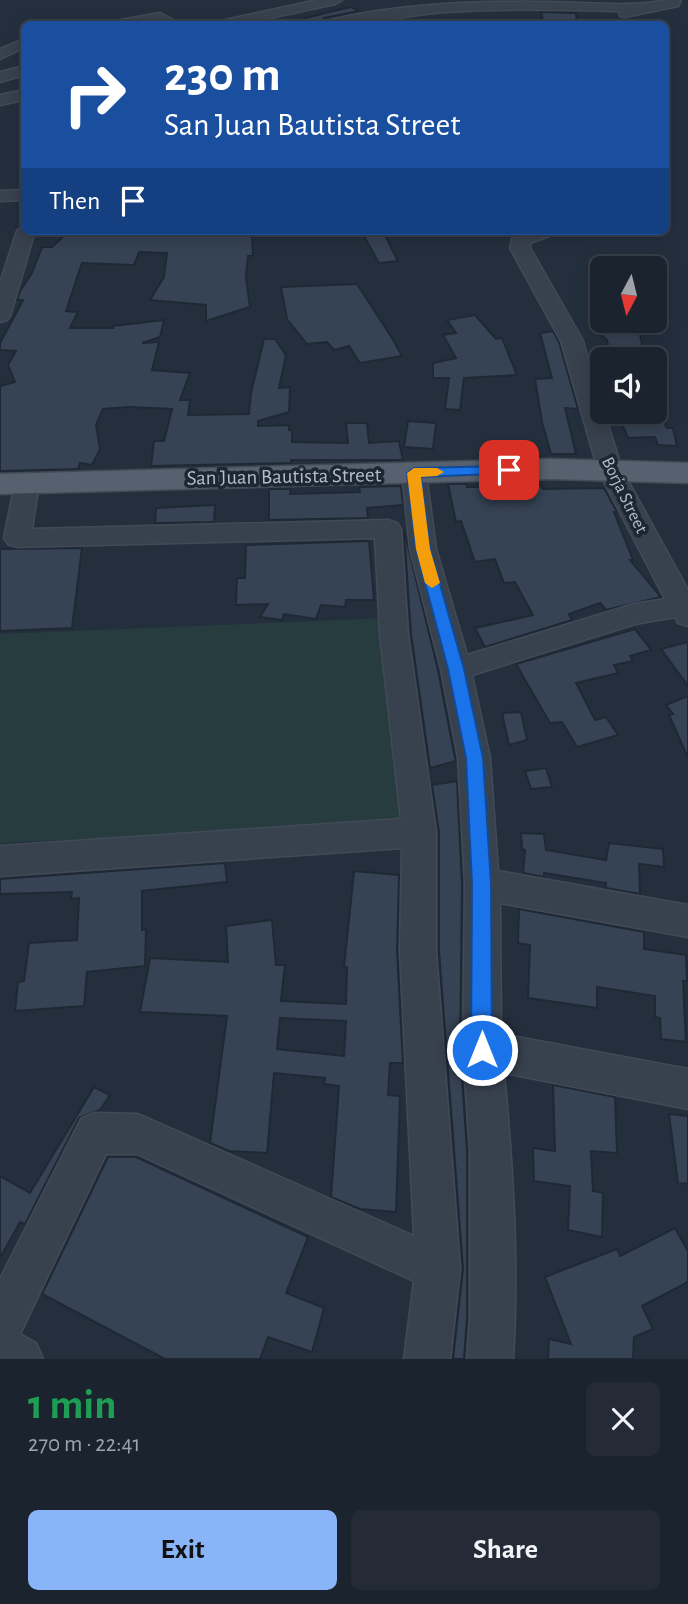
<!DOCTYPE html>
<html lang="en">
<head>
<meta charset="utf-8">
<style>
	body { margin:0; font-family:"Alegreya Sans",sans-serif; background:#242b36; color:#f1f3f6; height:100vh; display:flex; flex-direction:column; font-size:26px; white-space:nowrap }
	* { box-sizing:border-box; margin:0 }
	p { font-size:23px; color:#a0a4aa }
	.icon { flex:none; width:38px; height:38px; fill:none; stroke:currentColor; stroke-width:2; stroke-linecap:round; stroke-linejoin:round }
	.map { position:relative; height:1359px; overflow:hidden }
	.panel { display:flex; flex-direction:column; background:#1b232e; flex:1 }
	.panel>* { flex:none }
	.hud { position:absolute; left:21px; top:21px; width:648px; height:214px; border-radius:10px; box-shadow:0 4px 18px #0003,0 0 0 2px #39404a; background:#1a4fa0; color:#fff; overflow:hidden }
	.needle { width:46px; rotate:187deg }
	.controls { position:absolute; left:590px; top:256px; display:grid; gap:14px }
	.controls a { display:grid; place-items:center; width:77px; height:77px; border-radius:10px; background:#1b232e; box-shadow:0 4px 18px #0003,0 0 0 2px #39404a; font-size:35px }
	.pin { position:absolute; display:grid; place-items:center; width:60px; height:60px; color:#fff; margin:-30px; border-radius:14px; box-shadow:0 4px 10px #0006 }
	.me { position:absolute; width:77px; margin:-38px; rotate:0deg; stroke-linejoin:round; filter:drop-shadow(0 0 5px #0008) }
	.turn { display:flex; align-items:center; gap:24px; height:147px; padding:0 28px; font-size:32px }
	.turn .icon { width:91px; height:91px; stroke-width:2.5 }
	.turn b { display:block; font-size:49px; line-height:60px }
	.then { display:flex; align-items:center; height:66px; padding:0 28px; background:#0003; gap:14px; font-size:26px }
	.round { display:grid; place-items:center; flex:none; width:74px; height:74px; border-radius:10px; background:#242b36 }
	.overview { display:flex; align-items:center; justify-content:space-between; height:119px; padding:0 28px }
	h1 { font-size:42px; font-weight:600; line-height:52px; color:#1e9e55 }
	.cta { display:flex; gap:14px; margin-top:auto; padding:14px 28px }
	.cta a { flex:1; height:80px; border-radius:10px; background:#8ab4f8; color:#111; font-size:28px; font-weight:600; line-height:80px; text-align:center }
	.cta a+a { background:#242b36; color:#f1f3f6 }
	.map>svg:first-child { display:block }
	.green { fill:#263c3f }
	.building { fill:#364354; stroke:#1f2835; stroke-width:2; fill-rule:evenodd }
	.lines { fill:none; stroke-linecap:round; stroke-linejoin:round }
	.minor-casing { stroke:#414a57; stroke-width:3 }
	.major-casing { stroke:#414a57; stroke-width:3 }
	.minor { fill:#38414e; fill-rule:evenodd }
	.major { fill:#56606e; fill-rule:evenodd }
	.route { fill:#1a73e8; stroke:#114b97; stroke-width:2 }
	.slow { fill:#f59e0b }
	.labels { text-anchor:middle; stroke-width:7; stroke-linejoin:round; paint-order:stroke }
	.far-street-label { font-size:18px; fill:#b4bcc9; stroke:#1d2633 }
	.street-label { font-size:21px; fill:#b4bcc9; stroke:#1d2633 }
</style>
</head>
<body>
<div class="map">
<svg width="688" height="1359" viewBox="0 0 688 1359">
	<rect width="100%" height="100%" fill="#242f3e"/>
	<path class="green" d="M 387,618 L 411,823 L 0,843 L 0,634 Z"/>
	<g class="building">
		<path d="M 351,7 L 359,11 L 324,18 L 320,24 L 306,24 L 305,18 Z"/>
		<path d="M 541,12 L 576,13 L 577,24 L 544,24 Z"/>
		<path d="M 69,231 L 232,231 L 233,235 L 252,234 L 253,256 L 248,256 L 246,277 L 250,307 L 206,321 L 206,305 L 150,300 L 164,277 L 167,253 L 139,252 L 134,265 L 82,263 L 66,311 L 78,312 L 70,328 L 113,328 L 113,326 L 164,320 L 160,337 L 142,343 L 159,342 L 152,370 L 190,373 L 180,400 L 190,400 L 188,415 L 249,414 L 251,393 L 264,339 L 275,339 L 286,355 L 279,388 L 290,387 L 289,412 L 258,421 L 258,426 L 289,425 L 289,430 L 292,430 L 292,442 L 348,443 L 346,423 L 367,423 L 369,443 L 399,441 L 403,460 L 291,460 L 291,463 L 151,466 L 154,441 L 164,441 L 172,409 L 128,407 L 103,409 L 96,425 L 100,449 L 92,465 L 80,463 L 78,469 L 0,471 L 0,386 L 15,382 L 8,365 L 16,351 L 0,350 L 0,343 L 23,300 L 17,300 L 20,291 L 32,273 L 42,247 L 52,247 Z"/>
		<path d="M 361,231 L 383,231 L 398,261 L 379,263 Z"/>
		<path d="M 357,284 L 392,338 L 402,356 L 360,363 L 349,346 L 334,350 L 327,342 L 307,344 L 287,319 L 281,287 Z"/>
		<path d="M 475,315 L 496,339 L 502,338 L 517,375 L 464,378 L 460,410 L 445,409 L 449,378 L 433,378 L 433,363 L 456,358 L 443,335 L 456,333 L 447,320 Z"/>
		<path d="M 625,321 L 637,321 L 645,358 L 610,357 L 607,340 L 594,329 Z"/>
		<path d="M 553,331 L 559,342 L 578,409 L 565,408 L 576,454 L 551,454 L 542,422 L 535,379 L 552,378 L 540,333 Z"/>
		<path d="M 625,411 L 647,411 L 650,420 L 663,420 L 667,428 L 673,428 L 677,446 L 658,445 L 655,437 L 628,438 L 621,421 L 627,421 Z"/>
		<path d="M 408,421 L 436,423 L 433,449 L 404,447 Z"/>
		<path d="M 448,484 L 467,484 L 467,487 L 484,487 L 484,490 L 541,485 L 543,489 L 604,488 L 617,512 L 614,512 L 633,560 L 630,560 L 661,597 L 606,610 L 600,603 L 569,614 L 572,620 L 485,647 L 475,628 L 533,615 L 515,582 L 504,583 L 495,559 L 475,562 L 461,521 L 456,522 Z"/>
		<path d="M 401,486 L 403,505 L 367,508 L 368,518 L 269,520 L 269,489 L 291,489 L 290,494 L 360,492 L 359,487 Z"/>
		<path d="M 215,505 L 214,522 L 155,523 L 156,508 Z"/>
		<path d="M 404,530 L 438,670 L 455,758 L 456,761 L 430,768 L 411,634 Z"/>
		<path d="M 369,541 L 374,600 L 346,600 L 345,607 L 321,605 L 316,619 L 284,614 L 282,620 L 260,617 L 268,604 L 236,605 L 237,578 L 245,578 L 246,545 Z"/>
		<path d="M 82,548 L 72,628 L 0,631 L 0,549 Z"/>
		<path d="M 635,629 L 651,650 L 630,656 L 633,661 L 614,665 L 618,673 L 576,683 L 595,720 L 606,717 L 618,735 L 577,747 L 562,722 L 550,723 L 516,664 Z"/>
		<path d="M 688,642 L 688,686 L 661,649 Z"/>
		<path d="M 688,696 L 688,758 L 669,715 L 673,714 L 666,705 Z"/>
		<path d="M 521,712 L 527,740 L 509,745 L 502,713 Z"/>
		<path d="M 546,768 L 552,787 L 531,789 L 525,771 Z"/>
		<path d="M 457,781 L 462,884 L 460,1050 L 467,1150 L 467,1317 L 464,1359 L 453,1359 L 463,1269 L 439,951 L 439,832 L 432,785 Z"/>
		<path d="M 521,833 L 544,834 L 546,850 L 606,860 L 609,843 L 663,849 L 664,867 L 639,864 L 640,894 L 606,888 L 606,883 L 544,873 L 544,877 L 523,873 L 525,850 L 522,849 Z"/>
		<path d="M 225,863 L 227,882 L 142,891 L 142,930 L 146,929 L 145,966 L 87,972 L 84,1006 L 15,1011 L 18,982 L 24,981 L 29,943 L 77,940 L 79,898 L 71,899 L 72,892 L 0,894 L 0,879 Z"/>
		<path d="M 354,871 L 399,875 L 397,951 L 403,1063 L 390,1063 L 388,1095 L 400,1096 L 396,1212 L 360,1209 L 331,1197 L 339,1086 L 324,1084 L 325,1078 L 274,1073 L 267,1153 L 229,1151 L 210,1143 L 227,1016 L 140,1012 L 150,958 L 228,962 L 226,926 L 272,920 L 276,965 L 285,965 L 281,1001 L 346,1004 L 347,967 L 344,967 ZM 280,1018 L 346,1021 L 344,1056 L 277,1049 Z"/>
		<path d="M 519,909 L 644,932 L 644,949 L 686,955 L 687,981 L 683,981 L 686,1042 L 661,1039 L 660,1018 L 655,1017 L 655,996 L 597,987 L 597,1008 L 528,998 L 530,945 L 518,943 Z"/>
		<path d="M 553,1085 L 615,1097 L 617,1153 L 591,1151 L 593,1191 L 603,1193 L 602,1237 L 568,1230 L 570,1186 L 534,1181 L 533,1148 L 555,1151 Z"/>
		<path d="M 94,1087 L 110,1095 L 100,1110 L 79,1118 L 25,1224 L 20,1222 L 0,1258 L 0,1176 L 30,1193 Z"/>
		<path d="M 669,1114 L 688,1116 L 688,1183 L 678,1184 Z"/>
		<path d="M 108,1157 L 136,1157 L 308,1237 L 286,1293 L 324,1308 L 312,1352 L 268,1337 L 260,1359 L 165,1359 L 42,1294 Z"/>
		<path d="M 675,1228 L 688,1251 L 688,1282 L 642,1306 L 653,1329 L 634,1337 L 633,1359 L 548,1359 L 549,1339 L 571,1344 L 545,1277 L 617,1249 L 620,1256 Z"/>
	</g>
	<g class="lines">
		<g class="minor-casing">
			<g id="minor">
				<path d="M 317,0 L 342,0 L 335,4 L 242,24 L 218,24 L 225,20 Z"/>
				<path d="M 667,0 L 681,0 L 678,6 L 625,17 L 620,16 L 619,11 C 562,10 504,8 446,12 C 407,14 361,28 323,24 L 325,21 C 396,4 471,1 544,2 C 585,2 628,8 667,0 Z"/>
				<path d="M 160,13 L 181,24 L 164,24 L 158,21 L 114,24 L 121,20 Z"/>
				<path d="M 24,39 L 24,48 L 0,59 L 0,49 Z"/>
				<path d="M 24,66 L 24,75 L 0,82 L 0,72 Z"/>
				<path d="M 24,90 L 24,100 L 0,105 L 0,95 Z"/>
				<path d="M 24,190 L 24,200 L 0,201 L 0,191 Z"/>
				<path d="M 24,226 L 24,231 L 35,231 L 10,316 L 7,320 L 0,322 L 0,283 L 17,231 Z"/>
				<path d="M 527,231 L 554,231 L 552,235 L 530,243 L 530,248 L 583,341 L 602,411 L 604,411 L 622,470 L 688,590 L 688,626 L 678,623 L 675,617 L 635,624 L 472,675 L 490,758 L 498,871 L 688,905 L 688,937 L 500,903 L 501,1034 L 688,1069 L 688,1109 L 504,1073 C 513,1168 519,1264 513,1359 L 467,1359 L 470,1317 L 470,1150 L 463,1050 L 465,884 L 458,758 L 441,669 L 410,549 L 402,473 L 405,467 L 414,465 L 423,467 L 426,473 L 436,549 L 467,655 L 634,604 L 665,599 L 598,470 L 561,341 L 510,248 L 513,236 Z"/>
				<path d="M 27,475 L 36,477 L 39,483 L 32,529 L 388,520 L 397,523 L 401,529 L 408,634 L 436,832 L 436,951 L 460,1269 L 450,1359 L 404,1359 L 414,1281 L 137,1154 L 106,1154 L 20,1334 L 36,1343 L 43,1359 L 0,1359 L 0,1279 L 81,1119 L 95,1113 L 138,1114 L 414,1236 L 400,951 L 402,848 L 0,876 L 0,846 L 401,819 L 380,634 L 375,538 L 17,547 L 8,544 L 4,538 L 15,483 L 18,477 Z"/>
			</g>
		</g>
		<g class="major-casing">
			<path id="major" d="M 551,459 L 688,463 L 688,483 L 551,479 L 0,494 L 0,474 Z"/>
		</g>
		<use href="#minor" class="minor"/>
		<use href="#major" class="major"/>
	</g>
	<path class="route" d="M 509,466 L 513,467 L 513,473 L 421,477 L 430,549 L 464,669 L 483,758 L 491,884 L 492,1050 L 489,1058 L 482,1061 L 474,1058 L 471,1050 L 472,884 L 466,758 L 448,669 L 416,549 L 407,473 L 414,468 Z"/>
	<path class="slow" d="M 414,468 L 437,468 L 444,472 L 437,476 L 421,477 L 430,549 L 440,583 L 432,588 L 425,583 L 416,549 L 407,473 Z"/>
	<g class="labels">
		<g class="far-street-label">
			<text transform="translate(625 495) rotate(64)" y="6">Borja Street</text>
		</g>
		<g class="street-label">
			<text transform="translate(284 476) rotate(-1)" y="7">San Juan Bautista Street</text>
		</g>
	</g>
</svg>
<div class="controls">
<a><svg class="needle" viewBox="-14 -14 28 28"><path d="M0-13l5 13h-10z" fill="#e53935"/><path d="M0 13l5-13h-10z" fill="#a0a4aa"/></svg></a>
<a><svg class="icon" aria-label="sound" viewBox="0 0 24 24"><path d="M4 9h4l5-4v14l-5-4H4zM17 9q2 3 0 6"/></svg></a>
</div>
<div class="pin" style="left:509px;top:470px;background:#d93025"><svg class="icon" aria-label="arrive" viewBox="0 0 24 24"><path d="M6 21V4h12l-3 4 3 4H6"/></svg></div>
<svg class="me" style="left:482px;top:1050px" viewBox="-20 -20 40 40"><circle r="17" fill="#1a73e8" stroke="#fff" stroke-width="3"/><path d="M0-11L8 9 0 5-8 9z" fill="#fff"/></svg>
<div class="hud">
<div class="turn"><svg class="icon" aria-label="right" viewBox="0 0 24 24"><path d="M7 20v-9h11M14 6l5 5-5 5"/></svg><div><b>230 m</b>San Juan Bautista Street</div></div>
<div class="then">Then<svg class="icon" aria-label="arrive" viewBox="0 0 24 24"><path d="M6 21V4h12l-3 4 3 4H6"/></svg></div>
</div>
</div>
<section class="panel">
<div class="overview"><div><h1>1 min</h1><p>270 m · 22:41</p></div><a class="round"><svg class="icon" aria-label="close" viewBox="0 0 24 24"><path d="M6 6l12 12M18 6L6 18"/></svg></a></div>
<div class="cta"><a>Exit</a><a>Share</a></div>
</section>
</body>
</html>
